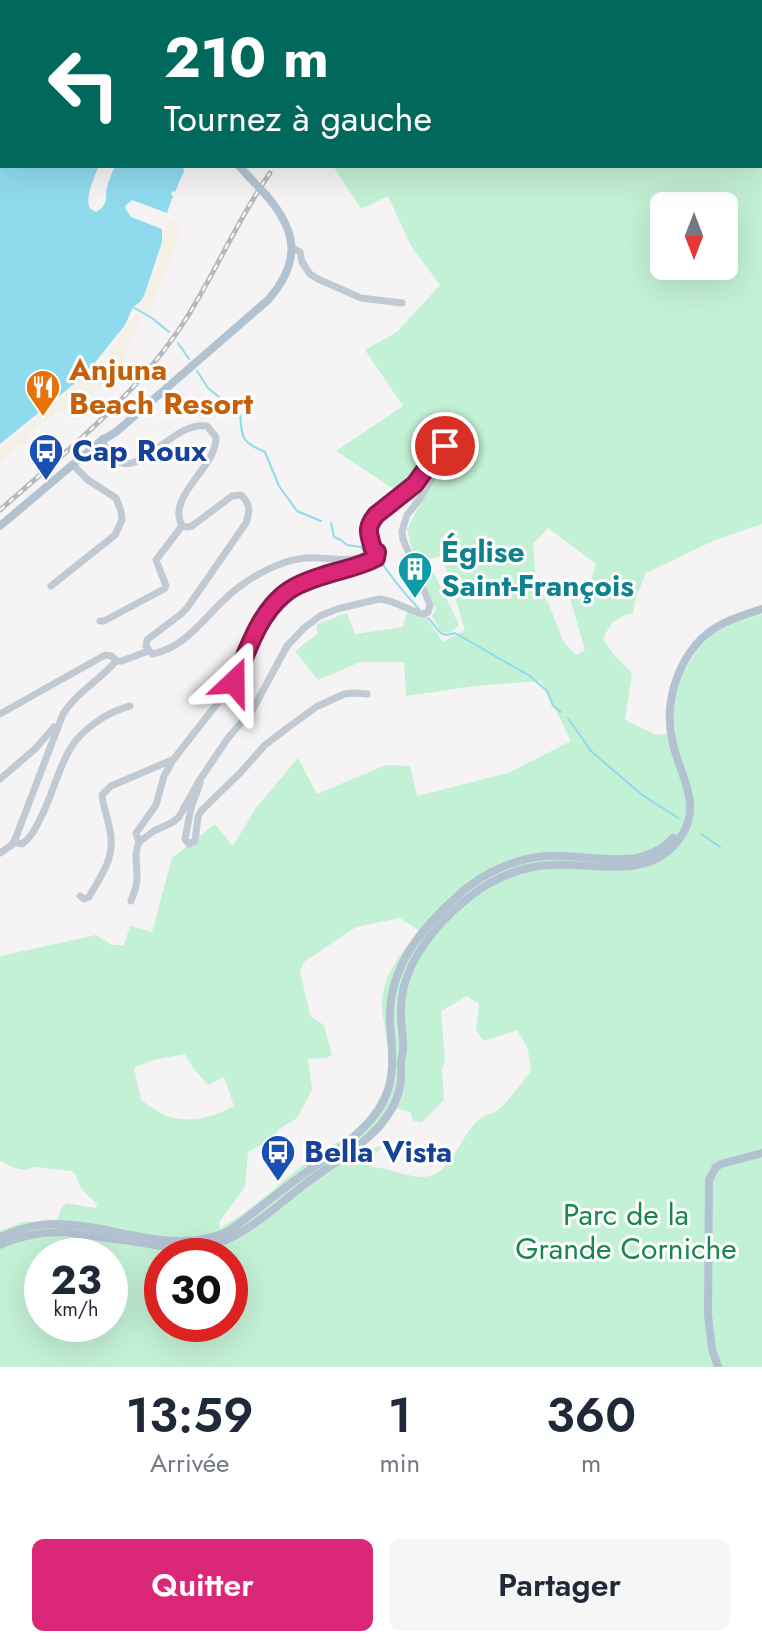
<!DOCTYPE html>
<html lang="fr">
<head>
<meta charset="utf-8">
<style>
	body { margin:0; font-family:Jost,sans-serif; background:#f6f6f7; color:#1f2937; height:100vh; display:flex; flex-direction:column; font-size:30px; white-space:nowrap }
	* { box-sizing:border-box; margin:0 }
	p { font-size:26px; color:#747a83 }
	.icon { flex:none; width:44px; height:44px; fill:none; stroke:currentColor; stroke-width:2; stroke-linecap:round; stroke-linejoin:round }
	.map { position:relative; height:1367px; overflow:hidden }
	.panel { display:flex; flex-direction:column; background:#fff; flex:1 }
	.panel>* { flex:none }
	.guide { position:absolute; left:0px; top:0px; width:762px; height:168px; box-shadow:0 8px 32px #0002; background:#00695c; color:#fff; overflow:hidden }
	.needle { width:52px; rotate:180deg }
	.fabs { position:absolute; left:650px; top:192px; display:grid; gap:16px }
	.fabs a { display:grid; place-items:center; width:88px; height:88px; border-radius:12px; background:#fff; box-shadow:0 8px 32px #0002; font-size:40px }
	.speed { position:absolute; left:24px; top:1238px; display:flex; gap:16px; font-size:40px; font-weight:700; text-align:center }
	.speed>* { display:grid; place-content:center; width:104px; height:104px; border-radius:50%; background:#fff; box-shadow:0 8px 32px #0002; line-height:1 }
	.speed small { font-size:20px; font-weight:400 }
	.speed .limit { border:12px solid #d22; background:#fff; color:#111 }
	.pin { position:absolute; display:grid; place-items:center; width:68px; height:68px; color:#fff; margin:-34px; border:4px solid #fff; border-radius:50%; box-shadow:0 2px 8px #0007 }
	.me { position:absolute; width:88px; margin:-44px; rotate:23deg; stroke-linejoin:round; filter:drop-shadow(0 0 6px #0008) }
	.turn { display:flex; align-items:center; gap:28px; height:168px; padding:0 32px; font-size:36px }
	.turn .icon { width:104px; height:104px; stroke-width:2.5 }
	.turn b { display:block; font-size:56px; line-height:68px }
	.eta { display:flex; justify-content:space-evenly; align-items:center; height:136px; text-align:center }
	.eta b { font-size:48px; font-weight:600; line-height:56px }
	.cta { display:flex; gap:16px; margin-top:auto; padding:16px 32px }
	.cta a { flex:1; height:92px; border-radius:12px; background:#db2777; color:#fff; font-size:32px; font-weight:600; line-height:92px; text-align:center }
	.cta a+a { background:#f6f6f7; color:#1f2937 }
	.map>svg:first-child { display:block }
	.green { fill:#c3f1d5; fill-rule:evenodd }
	.sand { fill:#f5f0e5 }
	.water { fill:#90daee }
	.lines { fill:none; stroke-linecap:round; stroke-linejoin:round }
	.stream { stroke:#90daee; stroke-width:2 }
	.minor { stroke:#c1cad2; stroke-width:7 }
	.major { stroke:#b3c2d1; stroke-width:8 }
	.rail-casing { stroke:#b5b8bd; stroke-width:5 }
	.rail { stroke:#fff; stroke-width:2; stroke-dasharray:6; stroke-linecap:butt }
	.major-bridge { stroke:#b3c2d1; stroke-width:8 }
	.route-casing { stroke:#8e194d; stroke-width:20 }
	.route { stroke:#db2777; stroke-width:14 }
	.labels { text-anchor:middle; stroke-width:6; stroke-linejoin:round; paint-order:stroke }
	.food-label { font-size:30px; font-weight:bold; fill:#c56008; stroke:#fff; text-anchor:start }
	.transit-label { font-size:30px; font-weight:bold; fill:#164399; stroke:#fff; text-anchor:start }
	.culture-label { font-size:30px; font-weight:bold; fill:#0d838f; stroke:#fff; text-anchor:start }
	.park-label { font-size:30px; fill:#17864f; stroke:#fff }
</style>
</head>
<body>
<div class="map">
<svg width="762" height="1367" viewBox="0 0 762 1367">
	<rect width="100%" height="100%" fill="#f5f3f3"/>
	<g class="green">
		<path d="M 197,0 L 762,0 L 762,524 L 715,540 L 646,573 L 636,597 L 633,613 C 615,618 611,622 603,639 L 614,655 L 632,673 L 625,720 L 656,735 L 675,733 C 675,725 673,716 674,708 C 677,676 697,641 726,626 C 737,621 750,618 762,614 L 762,1367 L 0,1367 L 0,1231 L 22,1222 L 57,1220 L 61,1209 L 66,1203 L 95,1208 L 98,1205 L 82,1190 L 75,1174 L 71,1171 L 34,1167 L 25,1170 L 15,1168 L 0,1161 L 0,956 L 96,935 L 112,945 L 124,945 L 130,926 L 152,932 L 172,858 L 215,824 L 233,846 L 256,808 L 298,758 L 317,794 L 386,765 L 410,766 L 417,796 L 508,773 L 571,741 L 541,681 L 475,686 L 406,696 L 404,662 L 360,662 L 318,680 L 295,651 L 317,634 L 317,624 L 347,613 L 355,634 L 403,627 L 407,612 L 426,617 L 443,642 L 465,630 L 442,556 L 415,562 L 407,529 L 419,506 L 336,451 L 403,406 L 365,350 L 397,332 L 440,285 L 411,246 L 388,196 L 361,209 L 333,166 L 760,166 L 760,2 L 192,2 ZM 664,206 L 724,206 L 724,266 L 664,266 ZM 548,528 L 596,564 L 589,586 L 569,595 L 585,650 L 576,655 L 563,641 L 550,607 L 536,581 L 533,544 ZM 400,918 L 420,931 C 402,951 385,972 382,1000 C 381,1009 384,1021 385,1030 C 387,1044 391,1060 389,1073 C 385,1092 373,1113 359,1126 C 346,1140 328,1146 313,1157 C 282,1180 255,1209 220,1228 L 219,1222 L 245,1187 L 248,1152 L 271,1140 L 279,1129 L 297,1118 L 312,1090 L 308,1059 L 326,1058 L 332,1055 L 324,1025 L 311,1017 L 300,972 L 304,962 L 356,927 ZM 467,996 L 479,1004 L 476,1031 L 484,1041 L 517,1030 L 528,1049 L 531,1071 C 521,1083 509,1101 498,1110 C 491,1115 482,1115 476,1122 C 460,1138 449,1178 422,1177 C 407,1177 389,1168 372,1167 L 370,1159 L 381,1148 L 380,1146 L 357,1155 L 362,1146 L 381,1132 L 398,1108 L 411,1113 L 413,1121 L 422,1122 L 444,1100 L 442,1070 L 445,1060 L 441,1011 ZM 185,1054 L 193,1068 L 208,1085 L 224,1077 L 234,1106 C 214,1117 193,1123 170,1117 C 160,1114 150,1106 141,1100 L 134,1068 L 153,1060 ZM 42,1256 L 110,1256 L 110,1324 L 42,1324 ZM 162,1256 L 230,1256 L 230,1324 L 162,1324 Z"/>
		<path d="M 431,567 L 459,625 L 450,633 L 441,632 L 432,616 L 436,610 L 419,572 Z"/>
	</g>
	<g class="sand">
		<path d="M 168,218 L 179,224 L 176,247 L 148,315 L 139,309 L 158,264 L 163,234 Z"/>
		<path d="M 138,311 L 145,316 L 134,333 L 123,362 L 100,388 L 77,404 L 57,411 L 29,433 L 30,440 L 15,449 L 0,463 L 0,449 L 93,370 L 107,355 Z"/>
	</g>
	<path class="water" d="M 0,0 L 197,0 L 192,2 L 2,2 L 2,166 L 99,166 C 95,175 84,199 90,208 C 91,210 94,210 96,212 C 109,204 105,199 107,187 C 109,180 112,173 115,166 L 183,166 L 184,171 L 175,192 L 172,191 L 171,195 L 173,196 L 167,213 L 132,200 L 126,205 L 125,208 L 131,217 L 162,229 L 162,242 L 144,296 L 140,302 L 133,307 L 125,325 L 85,375 L 0,444 Z"/>
	<g class="lines">
		<g class="stream">
			<path d="M 133,307 L 152,318 L 169,332"/>
			<path d="M 178,343 L 189,359"/>
			<path d="M 197,371 L 208,388 L 240,414 C 242,438 241,442 265,452 L 279,486 L 297,511 L 321,521"/>
			<path d="M 331,523 L 334,537 L 341,540 L 347,545 L 361,547 L 364,552"/>
			<path d="M 378,557 C 390,576 404,593 419,609"/>
			<path d="M 428,618 C 439,628 438,639 455,633 L 530,676 L 547,691 L 553,706 L 561,712"/>
			<path d="M 568,718 L 591,751 L 641,794 L 678,818"/>
			<path d="M 701,834 L 720,847"/>
		</g>
		<g class="minor">
			<path d="M 293,248 L 300,252 L 302,262 L 310,274 L 318,279 L 361,298 L 402,303"/>
			<path d="M 101,441 L 121,463 C 146,470 175,421 207,426 L 216,437 C 217,468 166,495 182,526 L 187,527 L 192,526 L 232,496 L 241,495 C 251,505 250,511 246,523 L 187,608 L 181,614 L 147,640 L 146,646 L 152,654 C 185,648 202,620 225,599 C 240,584 263,570 283,563 C 294,559 308,557 320,558 C 339,559 358,564 373,549 L 376,550 L 378,555 L 376,558 L 368,562 L 325,575 L 292,589 L 282,596 L 272,607 L 257,629 L 234,682 L 173,760 L 164,776 L 156,805 L 136,833 L 139,842 C 134,854 137,863 137,875 C 138,884 134,893 131,901"/>
			<path d="M 51,586 L 115,535 L 122,520 L 121,511 L 116,498 L 88,480 L 73,465"/>
			<path d="M 100,621 L 104,621 L 164,589 L 166,586 L 156,560 L 182,526"/>
			<path d="M 116,661 L 122,661 L 148,651"/>
			<path d="M 0,714 L 105,655 L 112,656 L 116,661 C 100,680 77,692 63,714 L 16,837 L 13,844 L 0,853"/>
			<path d="M 0,779 L 35,749 L 54,727"/>
			<path d="M 200,783 L 191,808 L 185,839 L 189,844 L 195,841 L 198,817 L 201,811 L 241,772 L 265,745 L 290,726 L 316,707 L 344,694 L 354,693 L 367,694"/>
			<path d="M 14,842 L 22,844 C 31,838 35,829 40,819 C 52,797 57,771 70,749 C 82,729 107,712 130,706"/>
			<path d="M 139,842 L 154,831 L 173,822 L 179,817 L 199,781 L 228,738 L 253,709 L 287,646 L 304,628 L 320,616 L 337,609 L 379,599 C 395,600 408,611 424,614 L 428,612 L 430,605 L 403,539 L 402,531 L 407,515 L 419,500 L 448,452 L 445,446 L 442,446 L 415,484 L 376,515 C 366,528 370,534 373,549"/>
			<path d="M 80,896 L 84,899 L 89,897 C 103,872 117,856 109,826 C 107,815 103,806 102,795 L 111,786 L 172,760"/>
		</g>
		<g class="major">
			<path d="M 254,2 L 262,0"/>
			<path d="M 239,166 L 250,178"/>
			<path d="M 101,441 L 116,432 L 268,300 C 301,262 298,232 266,195"/>
			<path d="M 0,526 L 103,439"/>
			<path d="M 0,1237 C 18,1229 35,1224 54,1224 C 111,1223 172,1257 227,1232 C 249,1217 269,1200 290,1184 C 319,1162 369,1133 384,1100 C 396,1075 392,1050 390,1023 C 387,967 423,926 463,891 C 485,872 518,858 546,856 C 589,853 640,874 673,838"/>
			<path d="M 0,1245 C 21,1235 42,1232 65,1232 C 91,1236 117,1239 143,1243 C 161,1246 179,1250 197,1248 C 207,1247 217,1244 226,1240 C 255,1227 280,1203 305,1184 C 330,1165 361,1148 381,1124 C 390,1113 398,1100 400,1086 C 402,1079 401,1070 401,1062 C 401,1058 403,1054 403,1050 C 404,1037 400,1022 401,1008 C 402,964 435,925 468,898 C 486,883 511,871 533,867 C 580,857 643,885 677,842 C 705,807 681,779 673,744 C 662,701 680,646 722,624 C 734,618 749,613 762,609"/>
			<path d="M 718,1367 L 712,1349 L 708,1315 L 709,1180 L 716,1167 L 721,1164 L 762,1153"/>
		</g>
		<g class="rail-casing">
			<path id="rail" d="M 0,510 C 66,452 136,396 184,322 C 215,274 237,220 270,173"/>
		</g>
		<use href="#rail" class="rail"/>
		<path class="major-bridge" d="M 250,178 L 266,195"/>
	</g>
	<g class="lines">
		<g class="route-casing">
			<path id="route" d="M 234,682 C 247,653 257,617 283,595 C 293,586 309,580 322,576 C 340,570 359,567 376,558 L 377,552 L 373,549 C 369,533 365,529 376,515 L 415,484 L 442,446 L 445,446"/>
		</g>
		<use href="#route" class="route"/>
	</g>
	<defs>
		<g id="restaurant-pin" transform="scale(1.8)"><path d="M0 17L-7.5 6A9.5 9.5 0 1 1 7.5 6Z" fill="#e8710a" stroke="#fff"/><path d="M-5-6h1v4h1v-4h1v4h1v-4h1v5L-1.5 .5V6h-2V.5L-5-1ZM5-6V6H3V1.5H1.5Q1.5-4 5-6Z" fill="#fff"/></g>
		<g id="bus-pin" transform="scale(1.8)"><path d="M0 17L-7.5 6A9.5 9.5 0 1 1 7.5 6Z" fill="#1a4fb4" stroke="#fff"/><path d="M-5-6H5V4H4V6H2V4H-2V6H-4V4H-5ZM-3.5-4V0h7V-4ZM-3.5 1.2v1.5H-2V1.2ZM2 1.2v1.5H3.5V1.2Z" fill="#fff"/></g>
		<g id="building-pin" transform="scale(1.8)"><path d="M0 17L-7.5 6A9.5 9.5 0 1 1 7.5 6Z" fill="#0f9aa8" stroke="#fff"/><path d="M-4-6H4V6H1V3H-1V6H-4ZM-2.5-4.3h1.7v1.8h-1.7ZM.8-4.3h1.7v1.8H.8ZM-2.5-1h1.7V.8h-1.7ZM.8-1h1.7V.8H.8Z" fill="#fff"/></g>
	</defs>
	<g fill-rule="evenodd">
		<use href="#restaurant-pin" x="43" y="387"/>
		<use href="#bus-pin" x="46" y="451"/>
		<use href="#building-pin" x="415" y="569"/>
		<use href="#bus-pin" x="278" y="1152"/>
	</g>
	<g class="labels">
		<g class="food-label">
			<text x="69" y="380">Anjuna<tspan x="69" dy="34">Beach Resort</tspan></text>
		</g>
		<g class="transit-label">
			<text x="72" y="461">Cap Roux</text>
			<text x="304" y="1162">Bella Vista</text>
		</g>
		<g class="culture-label">
			<text x="441" y="562">Église<tspan x="441" dy="34">Saint-François</tspan></text>
		</g>
		<g class="park-label">
			<text x="626" y="1225">Parc de la<tspan x="626" dy="34">Grande Corniche</tspan></text>
		</g>
	</g>
</svg>
<div class="fabs">
<a><svg class="needle" viewBox="-14 -14 28 28"><path d="M0-13l5 13h-10z" fill="#e53935"/><path d="M0 13l5-13h-10z" fill="#747a83"/></svg></a>
</div>
<div class="speed"><div>23<small>km/h</small></div><div class="limit">30</div></div>
<div class="pin" style="left:445px;top:446px;background:#d93025"><svg class="icon" aria-label="arrive" viewBox="0 0 24 24"><path d="M6 21V4h12l-3 4 3 4H6"/></svg></div>
<svg class="me" style="left:234px;top:682px" viewBox="-20 -20 40 40"><path d="M0-17L14 15 0 8-14 15z" fill="#db2777" stroke="#fff" stroke-width="4"/></svg>
<div class="guide">
<div class="turn"><svg class="icon" aria-label="left" viewBox="0 0 24 24"><path d="M17 20v-9H6M10 6l-5 5 5 5"/></svg><div><b>210 m</b>Tournez à gauche</div></div>
</div>
</div>
<section class="panel">
<div class="eta">
<div><b>13:59</b><p>Arrivée</p></div>
<div><b>1</b><p>min</p></div>
<div><b>360</b><p>m</p></div>
</div>
<div class="cta"><a>Quitter</a><a>Partager</a></div>
</section>
</body>
</html>
